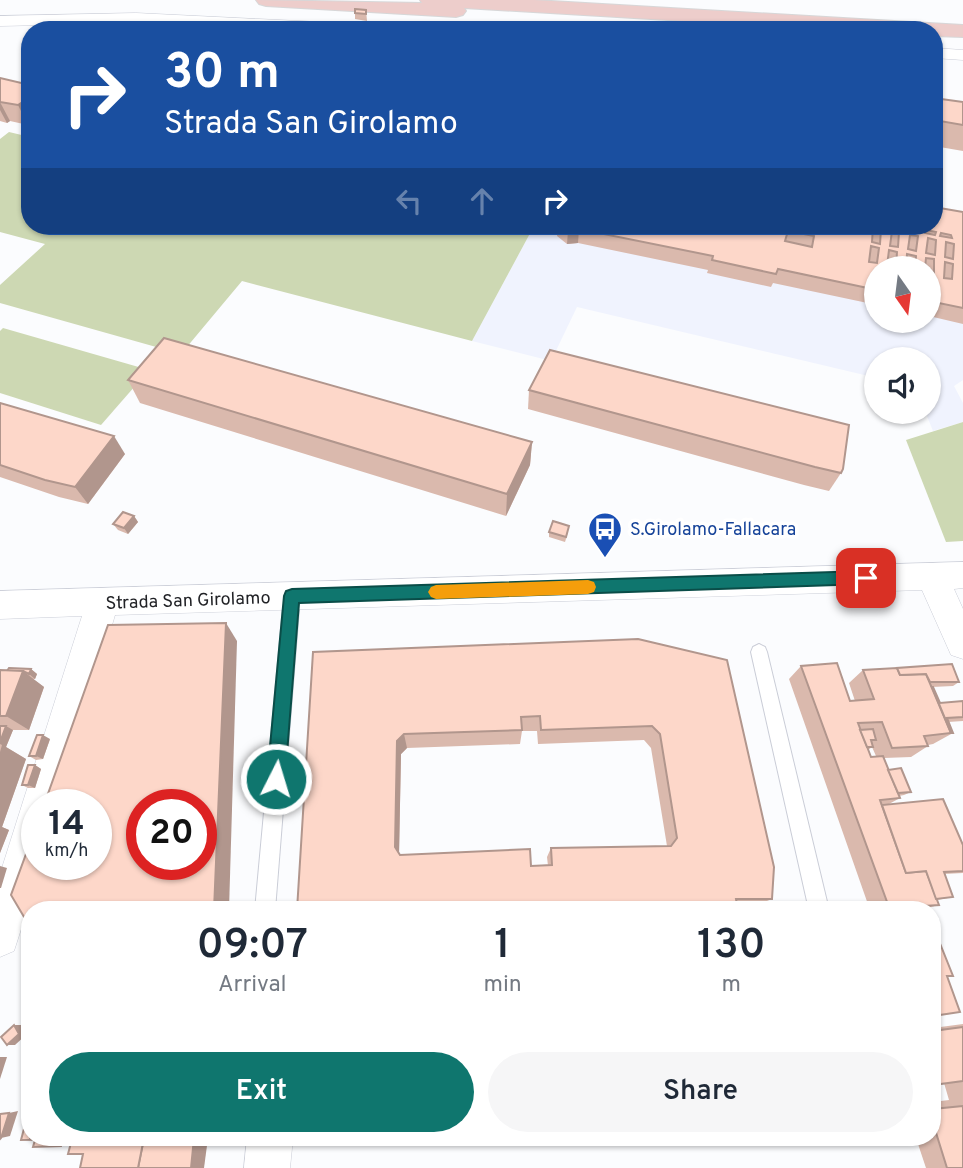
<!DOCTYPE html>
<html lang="en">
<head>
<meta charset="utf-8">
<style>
	body { margin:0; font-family:Overpass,sans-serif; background:#f6f6f7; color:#1f2937; height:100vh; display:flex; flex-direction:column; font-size:26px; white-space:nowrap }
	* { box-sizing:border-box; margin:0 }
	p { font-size:23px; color:#747a83 }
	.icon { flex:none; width:38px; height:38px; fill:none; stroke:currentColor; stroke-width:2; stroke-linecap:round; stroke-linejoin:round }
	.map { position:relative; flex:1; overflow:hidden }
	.side { position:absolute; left:21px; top:901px; width:920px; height:245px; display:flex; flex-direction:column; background:#fff; border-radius:28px; box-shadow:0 2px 5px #0004 }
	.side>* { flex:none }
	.guide { position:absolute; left:21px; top:21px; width:922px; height:214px; border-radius:28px; box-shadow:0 2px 5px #0004; background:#1a4fa0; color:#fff; overflow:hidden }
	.needle { width:46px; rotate:166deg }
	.tools { position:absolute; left:864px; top:256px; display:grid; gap:14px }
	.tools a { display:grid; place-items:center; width:77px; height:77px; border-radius:50%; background:#fff; box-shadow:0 2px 5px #0004; font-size:35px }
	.speed { position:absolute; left:21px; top:789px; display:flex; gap:14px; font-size:35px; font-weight:700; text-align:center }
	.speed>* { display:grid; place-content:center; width:91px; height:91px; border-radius:50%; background:#fff; box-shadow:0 2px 5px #0004; line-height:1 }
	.speed small { font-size:18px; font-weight:400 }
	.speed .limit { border:10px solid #d22; background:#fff; color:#111 }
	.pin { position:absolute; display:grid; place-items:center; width:60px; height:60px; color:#fff; margin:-30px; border-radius:14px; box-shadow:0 4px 10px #0006 }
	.me { position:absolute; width:77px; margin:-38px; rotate:5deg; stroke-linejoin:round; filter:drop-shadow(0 0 5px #0008) }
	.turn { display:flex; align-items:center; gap:24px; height:147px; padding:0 28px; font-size:32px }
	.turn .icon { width:91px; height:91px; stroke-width:2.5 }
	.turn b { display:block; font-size:49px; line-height:60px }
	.lanes { display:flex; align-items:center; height:66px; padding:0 28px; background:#0003; justify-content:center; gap:35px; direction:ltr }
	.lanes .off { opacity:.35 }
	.eta { display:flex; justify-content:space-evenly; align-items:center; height:119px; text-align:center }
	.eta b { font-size:42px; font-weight:600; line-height:49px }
	.action { display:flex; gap:14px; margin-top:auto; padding:14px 28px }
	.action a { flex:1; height:80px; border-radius:42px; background:#0f766e; color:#fff; font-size:28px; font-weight:600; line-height:80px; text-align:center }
	.action a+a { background:#f6f6f7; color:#1f2937 }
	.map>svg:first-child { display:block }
	.built { fill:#f0f3fe; fill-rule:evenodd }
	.green { fill:#cdd8b3 }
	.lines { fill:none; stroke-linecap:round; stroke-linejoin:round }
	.lane-casing { stroke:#cacdd7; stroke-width:2 }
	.street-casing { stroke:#cacdd7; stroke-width:1 }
	.highway-casing { stroke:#d7d7d8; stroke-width:2 }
	.lane { fill:#fff; fill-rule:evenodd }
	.street { fill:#fff; fill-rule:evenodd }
	.highway { fill:#edcdcb; fill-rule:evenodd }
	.wall { fill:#dab9ad; fill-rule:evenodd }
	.shaded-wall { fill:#b1968d }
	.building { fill:#fdd7c9; stroke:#b1968d; stroke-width:2; fill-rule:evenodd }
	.route { fill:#0f766e; stroke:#0a4d48; stroke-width:2 }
	.slow { fill:#f59e0b }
	.labels { text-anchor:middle; stroke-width:7; stroke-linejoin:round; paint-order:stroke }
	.transit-label { font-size:18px; fill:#164399; stroke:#fff; text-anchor:start }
	.street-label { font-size:18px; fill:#212226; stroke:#fff }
</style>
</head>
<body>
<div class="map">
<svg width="963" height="1168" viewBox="0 0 963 1168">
	<rect width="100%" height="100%" fill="#fbfcfe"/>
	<path class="built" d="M 963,217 L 963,380 L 954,386 L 963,403 L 963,422 L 933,431 L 925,411 L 929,411 L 929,359 L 877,359 L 877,378 L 577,307 L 551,361 L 472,341 L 534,226 L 934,226 ZM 877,268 L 929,268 L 929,320 L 877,320 Z"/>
	<g class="green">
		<path d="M 9,132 L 30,137 L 30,226 L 534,226 L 472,341 L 242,281 L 181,354 L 0,303 L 0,285 L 45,244 L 0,232 L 0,139 Z"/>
		<path d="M 3,328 L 149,370 L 101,425 L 0,393 L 0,331 Z"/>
		<path d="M 963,422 L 963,541 L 946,542 L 906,440 Z"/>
	</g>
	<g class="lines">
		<g class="lane-casing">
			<g id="lane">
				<path d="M 292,589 L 298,591 L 300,596 L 275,910 L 255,910 L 284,596 L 286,591 Z"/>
				<path d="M 759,644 L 765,647 L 767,652 L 829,910 L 809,910 L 751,652 L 753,647 Z"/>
			</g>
		</g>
		<g class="street-casing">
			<g id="street">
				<path d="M 136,13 L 381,25 L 389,30 L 272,30 L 136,23 L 0,26 L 0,16 Z"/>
				<path d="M 593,25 L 610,26 L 612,30 L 585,30 Z"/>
				<path d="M 934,48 L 963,50 L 963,60 L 934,58 Z"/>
				<path d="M 963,562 L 963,588 L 954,589 L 963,609 L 963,659 L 951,655 L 922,590 L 115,615 L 59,805 L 37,805 L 37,864 L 42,864 L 14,951 L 0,957 L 0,874 L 82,616 L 0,619 L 0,591 Z"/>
				<path d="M 247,1138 L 293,1138 L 290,1168 L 244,1168 Z"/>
			</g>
		</g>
		<g class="highway-casing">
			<path id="highway" d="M 256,0 L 422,3 L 420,0 L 534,0 L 963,25 L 963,37 L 934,36 L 934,30 L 835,30 L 464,8 L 466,11 L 463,15 L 456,17 L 266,6 L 259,4 Z"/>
		</g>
		<use href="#lane" class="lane"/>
		<use href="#street" class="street"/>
		<use href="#highway" class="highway"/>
	</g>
	<g class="wall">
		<path d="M 366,10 L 367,21 L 355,19 L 355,13 Z"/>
		<path d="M 0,78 L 30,85 L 30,123 L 28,125 L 10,121 L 7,123 L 0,121 Z"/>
		<path d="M 934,98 L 963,102 L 963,151 L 934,146 Z"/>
		<path d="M 963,212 L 963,324 L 929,316 L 929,268 L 877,268 L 877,305 L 773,283 L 771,287 L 707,273 L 708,270 L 578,243 L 567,244 L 557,236 L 558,226 L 934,226 Z"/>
		<path d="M 128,380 L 532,442 L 530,465 L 506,516 L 140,403 Z"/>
		<path d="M 529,390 L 841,473 L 829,491 L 804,485 L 528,409 Z"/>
		<path d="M 0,403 L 125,454 L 88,504 L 59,497 L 0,477 Z"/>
		<path d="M 134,516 L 138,522 L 128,534 L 118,530 L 113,524 Z"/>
		<path d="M 549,532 L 568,532 L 565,542 L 549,537 Z"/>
		<path d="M 638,639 L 772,899 L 757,905 L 297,910 L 313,652 ZM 522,731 L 537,731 L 538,744 L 644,740 L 651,748 L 667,846 L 551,848 L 547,857 L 548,866 L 531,866 L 400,855 L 399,853 L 401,754 L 407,748 L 520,744 Z"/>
		<path d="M 801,666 L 850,701 L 855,701 L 849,683 L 863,670 L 959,682 L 953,686 L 932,687 L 940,703 L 963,701 L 963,721 L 948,722 L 953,733 L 933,744 L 928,745 L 928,746 L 911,757 L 884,758 L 888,770 L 911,792 L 904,795 L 899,796 L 900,798 L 889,804 L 963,845 L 963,873 L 944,874 L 953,897 L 937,900 L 939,905 L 926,908 L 926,910 L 870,910 L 789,679 ZM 872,747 L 876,756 L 871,757 L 868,750 Z"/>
		<path d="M 31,669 L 37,674 L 35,679 L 33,679 L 44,687 L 29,730 L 13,730 L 6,747 L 26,759 L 2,827 L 9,830 L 0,853 L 0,670 Z"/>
		<path d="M 50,739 L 43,759 L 36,760 L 29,756 Z"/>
		<path d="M 35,765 L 41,769 L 35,788 L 28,788 L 22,785 Z"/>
		<path d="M 963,1024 L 963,1168 L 926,1168 L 916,1138 L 933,1138 L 933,1102 L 949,1100 L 944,1083 L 933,1085 L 933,1028 Z"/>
	</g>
	<g class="shaded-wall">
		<path d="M 30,97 L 30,123 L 28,125 L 18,105 Z"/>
		<path d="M 0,102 L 10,121 L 7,123 L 0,110 Z"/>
		<path d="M 579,229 L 578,243 L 567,244 L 568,231 Z"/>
		<path d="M 114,436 L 125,454 L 88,504 L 75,487 Z"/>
		<path d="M 532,442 L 530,465 L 506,516 L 507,494 Z"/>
		<path d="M 134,516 L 138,522 L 128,534 L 124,528 Z"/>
		<path d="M 226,623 L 237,641 L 229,910 L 214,910 Z"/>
		<path d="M 31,669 L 37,674 L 35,679 L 29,674 Z"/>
		<path d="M 23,671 L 44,687 L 29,730 L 6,716 Z"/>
		<path d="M 0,726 L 6,726 L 13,730 L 6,747 L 26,759 L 2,827 L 9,830 L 0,853 L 0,752 L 2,745 L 0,744 Z"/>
		<path d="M 404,734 L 407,748 L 401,754 L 399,856 L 395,847 L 397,741 Z"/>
		<path d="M 43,735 L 50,739 L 43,759 L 36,756 Z"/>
		<path d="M 35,765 L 41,769 L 35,788 L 28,785 Z"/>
		<path d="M 0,866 L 7,868 L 1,888 L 0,888 Z"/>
		<path d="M 14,1025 L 22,1025 L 27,1034 L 15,1045 L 7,1045 Z"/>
		<path d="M 0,1057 L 7,1057 L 0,1079 Z"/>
		<path d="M 18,1111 L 10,1136 L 1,1138 L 9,1113 Z"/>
		<path d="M 63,1138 L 70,1138 L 69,1143 L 61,1146 Z"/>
		<path d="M 194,1138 L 208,1138 L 204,1168 L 191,1168 Z"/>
	</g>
	<g class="building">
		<path d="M 355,9 L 366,10 L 366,14 L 355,13 Z"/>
		<path d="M 0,78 L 30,85 L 30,97 L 18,105 L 0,102 Z"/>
		<path d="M 934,98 L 963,102 L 963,125 L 934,120 Z"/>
		<path d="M 934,207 L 963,212 L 963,308 L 929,301 L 929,274 L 934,275 L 934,259 L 926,258 L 925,268 L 915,268 L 916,256 L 907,254 L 906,268 L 877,268 L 877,290 L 778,269 L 776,274 L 712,260 L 713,256 L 579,229 L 568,231 L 562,226 L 894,226 L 904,229 L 904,226 L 903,226 L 934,226 ZM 873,227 L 881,229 L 880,244 L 872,242 ZM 909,227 L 920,229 L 920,232 L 909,229 ZM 925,230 L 936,232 L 935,235 L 925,233 ZM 788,231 L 814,236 L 812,247 L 785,241 ZM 892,231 L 899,232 L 898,247 L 890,246 ZM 941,233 L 951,235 L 952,238 L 940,236 ZM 910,235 L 918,236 L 916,251 L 908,249 ZM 928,238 L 936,240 L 935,255 L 926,253 ZM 946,242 L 954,244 L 953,259 L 945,257 ZM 871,246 L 879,248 L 877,263 L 869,262 ZM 889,250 L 897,252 L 896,267 L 887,266 ZM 945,262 L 953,264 L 952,279 L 944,278 Z"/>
		<path d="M 164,338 L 532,442 L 507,494 L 128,380 Z"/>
		<path d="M 550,350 L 849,425 L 843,469 L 841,473 L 815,467 L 529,390 Z"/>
		<path d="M 0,403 L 114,436 L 75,487 L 45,480 L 0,465 Z"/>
		<path d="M 123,512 L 134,516 L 124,528 L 113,524 Z"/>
		<path d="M 553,521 L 569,526 L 566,537 L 549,532 Z"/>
		<path d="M 226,623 L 214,910 L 30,910 L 30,927 L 11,895 L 37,824 L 37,864 L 96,864 L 96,805 L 44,805 L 108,625 ZM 142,805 L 201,805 L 201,864 L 142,864 Z"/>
		<path d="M 638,639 L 727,660 L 774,867 L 772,899 L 736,899 L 738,910 L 297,910 L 313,652 ZM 540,716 L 541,730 L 652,726 L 660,734 L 677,838 L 671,846 L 551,848 L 552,865 L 531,866 L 530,849 L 400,855 L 395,847 L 397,741 L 404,734 L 522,730 L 521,717 Z"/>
		<path d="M 837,663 L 850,701 L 874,699 L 863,670 L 897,668 L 900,675 L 926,674 L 951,733 L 924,736 L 928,746 L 892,748 L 882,722 L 858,723 L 871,757 L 883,756 L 900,798 L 880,800 L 906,873 L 926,871 L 939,905 L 925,906 L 926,910 L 890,910 L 801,666 Z"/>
		<path d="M 952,664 L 959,682 L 930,682 L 926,674 L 900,675 L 897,668 Z"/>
		<path d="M 9,668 L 31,669 L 29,674 L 23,671 L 7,671 Z"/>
		<path d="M 0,670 L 23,671 L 6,716 L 0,716 Z"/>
		<path d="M 932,687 L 933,687 L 940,703 L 963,701 L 963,717 L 947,718 L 953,733 L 951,733 Z"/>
		<path d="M 0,726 L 6,726 L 0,742 Z"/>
		<path d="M 873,729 L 876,740 L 871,740 L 873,747 L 867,747 L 860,730 Z"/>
		<path d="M 37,735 L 43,735 L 36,756 L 29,756 Z"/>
		<path d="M 28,765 L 35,765 L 28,785 L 22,785 Z"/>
		<path d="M 901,768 L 911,792 L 898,793 L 888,770 Z"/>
		<path d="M 943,799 L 963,845 L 963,871 L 944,872 L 953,897 L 936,899 L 926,871 L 906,873 L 882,805 Z"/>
		<path d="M 933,926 L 953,976 L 947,976 L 960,1012 L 933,1016 Z"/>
		<path d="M 14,1025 L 19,1034 L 7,1045 L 1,1037 Z"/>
		<path d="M 963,1027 L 963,1081 L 933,1085 L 933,1031 Z"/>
		<path d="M 30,1106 L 30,1138 L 194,1138 L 191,1168 L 138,1168 L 144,1138 L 21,1140 Z"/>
		<path d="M 963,1106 L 963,1168 L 947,1168 L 933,1123 L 933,1109 Z"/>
		<path d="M 9,1113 L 1,1138 L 0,1139 L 0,1114 Z"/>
		<path d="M 144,1138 L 138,1168 L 80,1168 L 83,1154 L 68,1154 L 72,1139 Z"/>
		<path d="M 63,1139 L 61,1146 L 33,1147 L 35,1140 Z"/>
	</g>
	<path class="route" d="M 866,571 L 872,573 L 874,578 L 872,582 L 866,584 L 299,603 L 285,779 L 283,786 L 276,788 L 269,786 L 267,779 L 284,596 L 286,591 L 292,589 Z"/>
	<path class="slow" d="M 588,580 L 594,582 L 596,587 L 594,592 L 588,594 L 436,599 L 431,597 L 428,592 L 431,587 L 436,585 Z"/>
	<defs>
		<g id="bus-pin" transform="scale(1.75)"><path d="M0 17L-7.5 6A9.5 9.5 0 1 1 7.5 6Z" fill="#1a4fb4" stroke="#fff"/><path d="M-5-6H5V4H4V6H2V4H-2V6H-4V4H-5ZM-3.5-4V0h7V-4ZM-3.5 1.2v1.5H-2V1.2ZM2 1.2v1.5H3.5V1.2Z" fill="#fff"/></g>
	</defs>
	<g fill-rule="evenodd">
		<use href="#bus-pin" x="605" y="529"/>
	</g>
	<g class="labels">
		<g class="transit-label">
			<text x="630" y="535">S.Girolamo-Fallacara</text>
		</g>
		<g class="street-label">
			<text transform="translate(188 600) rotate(-2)" y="6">Strada San Girolamo</text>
		</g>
	</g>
</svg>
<div class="tools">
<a><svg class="needle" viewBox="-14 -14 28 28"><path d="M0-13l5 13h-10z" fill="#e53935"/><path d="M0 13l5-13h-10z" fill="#747a83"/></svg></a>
<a><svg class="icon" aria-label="sound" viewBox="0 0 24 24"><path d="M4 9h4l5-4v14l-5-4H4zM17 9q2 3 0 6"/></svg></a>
</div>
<div class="speed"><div>14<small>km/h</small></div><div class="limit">20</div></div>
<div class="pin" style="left:866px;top:578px;background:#d93025"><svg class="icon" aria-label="arrive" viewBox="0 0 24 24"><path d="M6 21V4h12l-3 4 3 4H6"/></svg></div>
<svg class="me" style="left:276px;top:779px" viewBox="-20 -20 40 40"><circle r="17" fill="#0f766e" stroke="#fff" stroke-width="3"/><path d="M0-11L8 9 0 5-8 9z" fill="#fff"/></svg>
<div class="guide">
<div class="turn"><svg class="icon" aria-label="right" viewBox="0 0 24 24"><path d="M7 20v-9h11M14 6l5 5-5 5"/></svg><div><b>30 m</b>Strada San Girolamo</div></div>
<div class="lanes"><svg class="icon off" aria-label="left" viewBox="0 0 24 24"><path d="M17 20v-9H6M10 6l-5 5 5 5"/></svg><svg class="icon off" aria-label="ahead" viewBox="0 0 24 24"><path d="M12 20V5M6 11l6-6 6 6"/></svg><svg class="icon" aria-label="right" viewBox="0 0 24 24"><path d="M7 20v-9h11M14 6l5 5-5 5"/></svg></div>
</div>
<section class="side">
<div class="eta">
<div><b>09:07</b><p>Arrival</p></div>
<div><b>1</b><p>min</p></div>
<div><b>130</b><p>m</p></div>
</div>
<div class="action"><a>Exit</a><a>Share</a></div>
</section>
</div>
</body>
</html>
